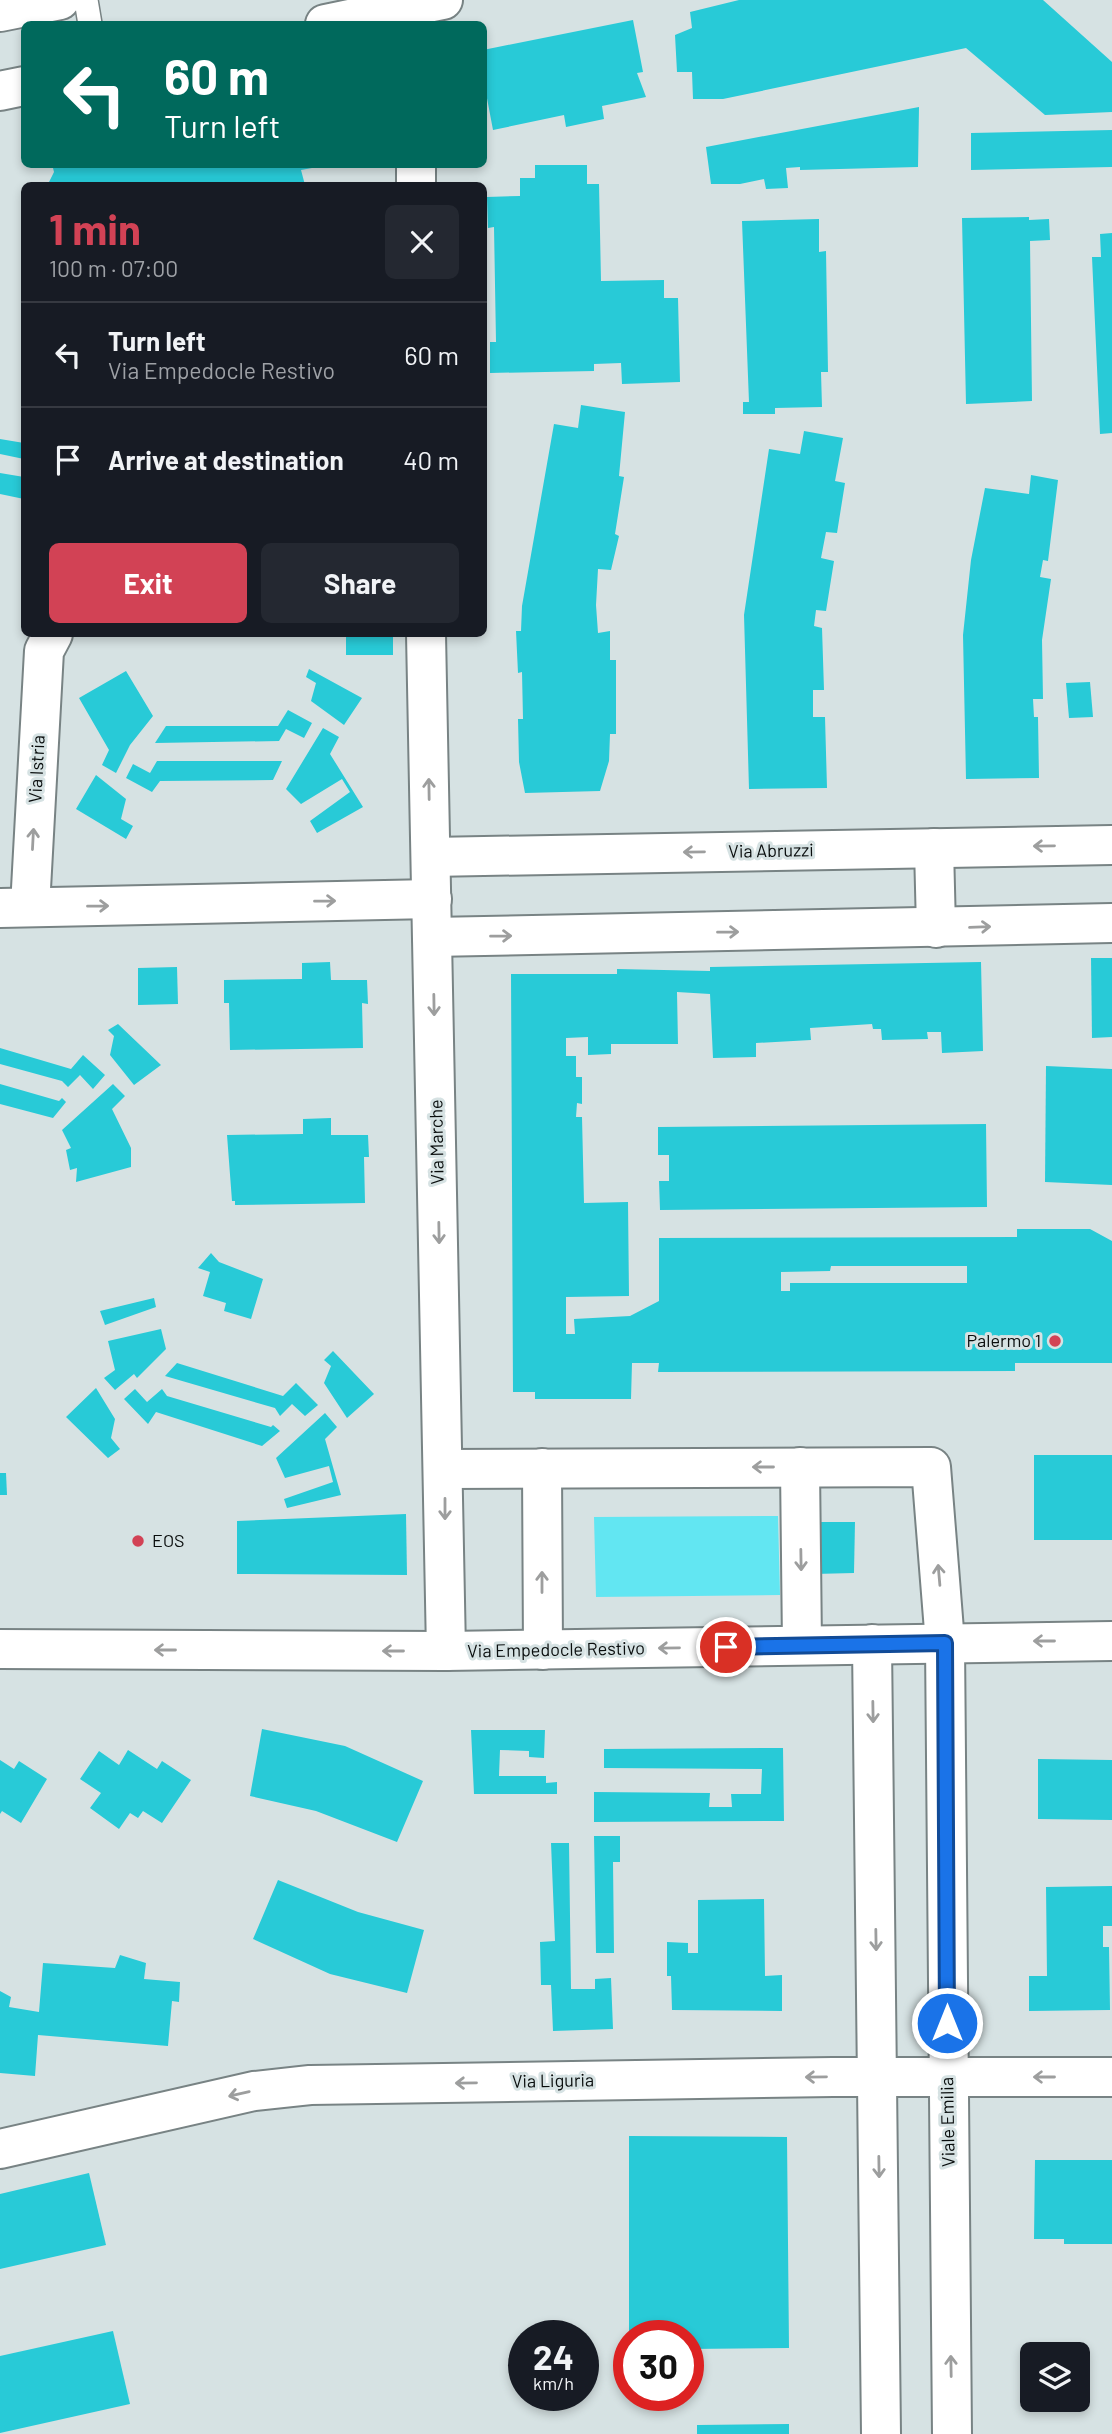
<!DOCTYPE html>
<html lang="en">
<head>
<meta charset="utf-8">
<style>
	body { margin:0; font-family:Barlow,sans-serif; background:#242831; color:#f1f3f6; height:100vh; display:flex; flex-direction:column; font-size:26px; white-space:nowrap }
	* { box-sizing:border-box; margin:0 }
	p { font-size:23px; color:#9ea1a6 }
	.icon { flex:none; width:38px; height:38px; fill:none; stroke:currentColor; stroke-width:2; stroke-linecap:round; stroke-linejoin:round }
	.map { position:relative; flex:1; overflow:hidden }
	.sheet { position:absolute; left:21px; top:182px; width:466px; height:455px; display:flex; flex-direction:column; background:#171b24; border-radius:10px; box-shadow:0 4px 10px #0003 }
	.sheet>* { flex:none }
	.hud { position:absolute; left:21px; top:21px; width:466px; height:147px; border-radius:10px; box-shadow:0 4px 10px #0003; background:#00695c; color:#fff; overflow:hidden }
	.tools { position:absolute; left:1020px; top:2342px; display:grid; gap:14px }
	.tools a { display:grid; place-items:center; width:70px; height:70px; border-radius:10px; background:#171b24; box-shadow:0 4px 10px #0003; font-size:35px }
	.speed { position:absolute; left:508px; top:2320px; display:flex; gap:14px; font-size:35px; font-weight:700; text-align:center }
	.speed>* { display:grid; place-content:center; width:91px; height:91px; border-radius:50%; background:#171b24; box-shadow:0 4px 10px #0003; line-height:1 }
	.speed small { font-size:18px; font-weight:400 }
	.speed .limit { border:10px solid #d22; background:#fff; color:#111 }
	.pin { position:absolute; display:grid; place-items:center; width:60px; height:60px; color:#fff; margin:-30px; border:4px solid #fff; border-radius:50%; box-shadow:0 2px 7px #0007 }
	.me { position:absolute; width:77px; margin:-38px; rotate:0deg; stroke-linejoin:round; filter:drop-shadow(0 0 5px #0008) }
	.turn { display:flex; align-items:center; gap:24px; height:147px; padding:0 28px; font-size:32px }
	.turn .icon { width:91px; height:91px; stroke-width:2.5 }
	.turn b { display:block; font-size:49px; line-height:60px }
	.round { display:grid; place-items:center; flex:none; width:74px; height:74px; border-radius:10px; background:#242831 }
	.headline { display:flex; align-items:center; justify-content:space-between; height:119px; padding:0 28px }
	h1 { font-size:42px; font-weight:700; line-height:52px; color:#d24255 }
	.button { display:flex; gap:14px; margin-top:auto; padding:14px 28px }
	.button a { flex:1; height:80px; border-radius:10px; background:#d24255; color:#fff; font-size:28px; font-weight:700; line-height:80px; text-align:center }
	.button a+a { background:#242831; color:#f1f3f6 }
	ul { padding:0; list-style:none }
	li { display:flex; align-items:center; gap:21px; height:105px; padding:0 28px; border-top:2px solid #363941 }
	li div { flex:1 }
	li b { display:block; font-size:26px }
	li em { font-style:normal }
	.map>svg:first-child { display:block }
	.green { fill:#62e6f2 }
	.building { fill:#28cad7; fill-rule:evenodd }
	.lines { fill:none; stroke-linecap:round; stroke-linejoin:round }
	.service-casing { stroke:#788384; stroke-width:26 }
	.minor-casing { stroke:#788384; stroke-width:42 }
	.tertiary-casing { stroke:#788384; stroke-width:42 }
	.service { stroke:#fff; stroke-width:23 }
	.minor { stroke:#fff; stroke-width:38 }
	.tertiary { stroke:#fff; stroke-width:38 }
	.oneway { stroke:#9d9e9e }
	.route-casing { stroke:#114b97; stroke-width:18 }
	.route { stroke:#1a73e8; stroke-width:12 }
	.poi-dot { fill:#d24255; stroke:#d6e2e3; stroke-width:2.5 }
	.labels { text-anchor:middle; stroke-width:6; stroke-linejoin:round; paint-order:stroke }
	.street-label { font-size:18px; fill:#090d0d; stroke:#d6e2e3 }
	.poi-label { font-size:18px; fill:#090d0d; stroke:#d6e2e3; text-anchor:end }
</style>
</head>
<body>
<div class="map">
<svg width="1112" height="2434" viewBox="0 0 1112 2434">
	<rect width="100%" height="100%" fill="#d6e2e3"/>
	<path class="green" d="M 778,1516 L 780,1595 L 596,1597 L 594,1517 Z"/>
	<g class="building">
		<path d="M 739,0 L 1043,0 L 1112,62 L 1112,112 L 1045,115 L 966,48 L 723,99 L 693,99 L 692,72 L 677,72 L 675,35 L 692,28 L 690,12 Z"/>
		<path d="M 633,20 L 643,72 L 637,73 L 646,97 L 602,106 L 604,119 L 566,127 L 564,115 L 493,130 L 483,77 L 483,50 Z"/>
		<path d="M 919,107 L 918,167 L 800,170 L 800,167 L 786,168 L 788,188 L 766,189 L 764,179 L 740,184 L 711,184 L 706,147 Z"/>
		<path d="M 1112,130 L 1112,167 L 971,170 L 971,133 Z"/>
		<path d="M 52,164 L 323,164 L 323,166 L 301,170 L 305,185 L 302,186 L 238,183 L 47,186 L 54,172 Z"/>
		<path d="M 535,165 L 587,165 L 587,184 L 599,184 L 601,281 L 664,280 L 664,298 L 678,298 L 680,382 L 622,384 L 621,363 L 594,364 L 594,371 L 490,373 L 490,342 L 496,342 L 494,227 L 488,228 L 487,197 L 520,196 L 520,178 L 535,178 Z"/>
		<path d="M 1029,217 L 1029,220 L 1049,219 L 1050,240 L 1030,241 L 1032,401 L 966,404 L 962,218 Z"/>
		<path d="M 819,219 L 819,252 L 826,251 L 828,372 L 821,372 L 822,407 L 775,408 L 775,414 L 743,414 L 743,402 L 749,402 L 742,221 Z"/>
		<path d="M 1112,233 L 1112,433 L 1100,434 L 1092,257 L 1101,257 L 1100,234 Z"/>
		<path d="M 581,405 L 625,412 L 619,476 L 624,477 L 615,534 L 619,536 L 611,570 L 598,569 L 596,605 L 598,633 L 610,631 L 610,660 L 616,660 L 616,734 L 610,734 L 609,761 L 600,791 L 525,793 L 519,762 L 518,719 L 523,719 L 522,672 L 518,673 L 516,631 L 521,631 L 522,606 L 554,424 L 578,428 Z"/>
		<path d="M 804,431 L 843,438 L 835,481 L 845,483 L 837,533 L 826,532 L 821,558 L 834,561 L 826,611 L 816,610 L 814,626 L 822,628 L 824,690 L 813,690 L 813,717 L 825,717 L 827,788 L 749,789 L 744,615 L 769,449 L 800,454 Z"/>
		<path d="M 0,439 L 24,443 L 24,459 L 0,454 Z"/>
		<path d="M 0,473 L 24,477 L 24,499 L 0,494 Z"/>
		<path d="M 1031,475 L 1058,480 L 1048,561 L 1043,560 L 1040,577 L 1051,579 L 1042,640 L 1043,699 L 1033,699 L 1034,717 L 1038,717 L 1039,778 L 966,779 L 963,635 L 971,560 L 985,488 L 1029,494 Z"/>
		<rect x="346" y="634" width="47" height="21"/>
		<path d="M 309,669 L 362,698 L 344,725 L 311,701 L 316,683 L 306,677 Z"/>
		<path d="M 126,671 L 153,716 L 130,745 L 116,773 L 102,765 L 109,750 L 79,698 Z"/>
		<path d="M 1090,682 L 1093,717 L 1069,718 L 1066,683 Z"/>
		<path d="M 288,710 L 312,723 L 304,738 L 286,729 L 279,741 L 155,743 L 166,726 L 278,726 Z"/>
		<path d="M 323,728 L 339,737 L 330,754 L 363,807 L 317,833 L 310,821 L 350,792 L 342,779 L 301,804 L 286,789 Z"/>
		<path d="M 157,761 L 282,761 L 273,780 L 160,781 L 152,792 L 126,778 L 133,764 L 150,773 Z"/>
		<path d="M 96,775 L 126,799 L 121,819 L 133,826 L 126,839 L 76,809 Z"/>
		<path d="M 1091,958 L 1112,958 L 1112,1037 L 1092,1038 Z"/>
		<path d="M 330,962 L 331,980 L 367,980 L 368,1004 L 362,1003 L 363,1048 L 230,1050 L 229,1003 L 224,1003 L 224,980 L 302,979 L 302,963 Z"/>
		<path d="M 981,962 L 983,1051 L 942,1053 L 941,1032 L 927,1032 L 928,1039 L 882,1040 L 881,1029 L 873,1029 L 872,1024 L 810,1028 L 811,1040 L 756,1043 L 756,1057 L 713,1058 L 710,994 L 677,992 L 678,1044 L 611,1044 L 611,1054 L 588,1055 L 588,1037 L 566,1038 L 566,1056 L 576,1056 L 576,1077 L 582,1077 L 582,1104 L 577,1103 L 576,1117 L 582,1117 L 584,1203 L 628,1202 L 629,1296 L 566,1297 L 566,1334 L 575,1334 L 574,1319 L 630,1316 L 659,1301 L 659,1238 L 1017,1237 L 1017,1229 L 1090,1229 L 1112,1241 L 1112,1363 L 1015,1363 L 1015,1371 L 658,1372 L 659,1363 L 632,1363 L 631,1399 L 535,1399 L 535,1392 L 513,1392 L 511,974 L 617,974 L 617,969 L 710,971 L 710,967 ZM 831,1266 L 967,1266 L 967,1283 L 790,1283 L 790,1291 L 781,1291 L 781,1272 L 830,1271 Z"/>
		<path d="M 177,967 L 178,1004 L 138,1005 L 138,968 Z"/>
		<path d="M 118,1024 L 161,1065 L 134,1085 L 110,1055 L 114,1036 L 108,1030 Z"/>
		<path d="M 0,1048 L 71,1069 L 83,1055 L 105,1075 L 93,1089 L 80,1075 L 68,1087 L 62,1081 L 0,1064 Z"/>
		<path d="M 1046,1066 L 1112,1069 L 1112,1185 L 1045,1182 Z"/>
		<path d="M 0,1084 L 59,1101 L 62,1098 L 66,1102 L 53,1118 L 0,1104 Z"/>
		<path d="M 113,1084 L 125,1096 L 112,1109 L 131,1148 L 131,1167 L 76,1182 L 77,1168 L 70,1170 L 66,1150 L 71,1148 L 62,1130 Z"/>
		<path d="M 331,1118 L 331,1135 L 368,1135 L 369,1157 L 364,1157 L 365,1203 L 235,1205 L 235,1201 L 232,1201 L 227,1135 L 303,1134 L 303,1119 Z"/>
		<path d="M 986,1124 L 987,1207 L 660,1210 L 659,1181 L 669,1181 L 669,1155 L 658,1155 L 658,1127 Z"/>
		<path d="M 211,1253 L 219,1262 L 263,1279 L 251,1319 L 224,1311 L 226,1303 L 203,1296 L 210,1272 L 198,1268 Z"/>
		<path d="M 154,1298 L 156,1307 L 105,1325 L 100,1311 Z"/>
		<path d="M 161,1329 L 166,1349 L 137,1378 L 134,1374 L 115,1390 L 104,1378 L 115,1370 L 108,1341 Z"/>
		<path d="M 333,1351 L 374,1394 L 347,1418 L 324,1383 L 331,1366 L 324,1360 Z"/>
		<path d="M 177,1363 L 283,1396 L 296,1383 L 318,1405 L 305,1416 L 292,1404 L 280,1416 L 275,1408 L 165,1376 Z"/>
		<path d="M 96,1388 L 115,1419 L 111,1438 L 120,1449 L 108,1458 L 66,1417 Z"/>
		<path d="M 135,1389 L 147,1402 L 162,1389 L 167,1396 L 271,1427 L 273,1425 L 280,1431 L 262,1446 L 156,1412 L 148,1424 L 124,1399 Z"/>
		<path d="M 325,1413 L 337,1427 L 325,1439 L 341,1495 L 287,1508 L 284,1499 L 333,1482 L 329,1466 L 285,1478 L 276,1458 Z"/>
		<rect x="1034" y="1455" width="78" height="85"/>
		<path d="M 0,1473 L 6,1473 L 7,1495 L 0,1495 Z"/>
		<path d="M 406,1514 L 407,1575 L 237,1574 L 237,1521 Z"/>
		<path d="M 814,1522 L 855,1522 L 854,1573 L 814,1574 Z"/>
		<path d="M 262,1729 L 345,1746 L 423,1781 L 397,1842 L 316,1811 L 250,1796 Z"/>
		<path d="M 471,1730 L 545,1730 L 544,1758 L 529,1757 L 529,1751 L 500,1750 L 499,1776 L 546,1776 L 546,1783 L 557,1782 L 557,1794 L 474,1794 Z"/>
		<path d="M 783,1748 L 784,1821 L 594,1822 L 594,1792 L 710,1793 L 709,1807 L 732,1807 L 731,1794 L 761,1794 L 762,1769 L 604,1768 L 604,1749 Z"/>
		<path d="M 128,1750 L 157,1769 L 162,1761 L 191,1780 L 162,1823 L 143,1811 L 138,1818 L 130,1813 L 119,1829 L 90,1808 L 101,1793 L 80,1779 L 99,1751 L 119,1765 Z"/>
		<path d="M 1038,1759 L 1112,1760 L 1112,1820 L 1038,1819 Z"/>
		<path d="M 0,1760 L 14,1769 L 19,1761 L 47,1779 L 21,1823 L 2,1811 L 0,1814 Z"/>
		<path d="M 594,1836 L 620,1836 L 620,1862 L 613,1862 L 614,1953 L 596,1953 Z"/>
		<path d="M 551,1843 L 569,1843 L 571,1989 L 595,1989 L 595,1979 L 611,1978 L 613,2029 L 553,2031 L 551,1985 L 541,1985 L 540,1942 L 555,1941 Z"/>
		<path d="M 278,1880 L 358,1912 L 424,1930 L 407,1993 L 330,1974 L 253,1939 Z"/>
		<path d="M 1112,1886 L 1112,1926 L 1103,1926 L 1103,1947 L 1109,1947 L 1110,2010 L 1029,2011 L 1029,1976 L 1047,1976 L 1046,1887 Z"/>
		<path d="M 764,1899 L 765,1976 L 782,1975 L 782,2011 L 672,2010 L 671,1976 L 667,1976 L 667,1942 L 688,1943 L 688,1953 L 698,1953 L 698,1900 Z"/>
		<path d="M 120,1955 L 146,1963 L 144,1979 L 180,1982 L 179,2002 L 172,2001 L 168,2046 L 38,2035 L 35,2076 L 0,2073 L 0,1991 L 11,1997 L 9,2007 L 39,2012 L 43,1963 L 115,1968 Z"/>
		<path d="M 629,2136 L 787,2137 L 789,2348 L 688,2349 L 688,2336 L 629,2336 Z"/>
		<path d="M 1035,2160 L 1112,2160 L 1112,2244 L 1064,2244 L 1064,2239 L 1034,2239 Z"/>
		<path d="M 89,2173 L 106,2245 L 0,2269 L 0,2194 Z"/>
		<path d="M 113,2331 L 130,2404 L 0,2433 L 0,2356 Z"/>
		<path d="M 789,2424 L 789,2434 L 697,2434 L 697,2425 Z"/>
	</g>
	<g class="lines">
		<g class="service-casing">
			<path id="service" d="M 86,0 L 90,24"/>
		</g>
		<g class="minor-casing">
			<g id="minor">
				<path d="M 0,12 L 60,0"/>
				<path d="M 325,24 L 443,0"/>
				<path d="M 0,91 L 24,86"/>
				<path d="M 416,164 L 416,186"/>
				<path d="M 426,634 L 446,1651"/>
				<path d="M 934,848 L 936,928"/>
				<path d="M 431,857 L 1112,845"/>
				<path d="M 30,907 L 44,651 L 53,634"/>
				<path d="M 0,908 L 432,899"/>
				<path d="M 432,937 L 1112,923"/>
				<path d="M 800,1467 L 802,1645"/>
				<path d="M 542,1468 L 543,1650"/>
				<path d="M 444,1469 L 931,1467 L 945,1643 L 952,2434"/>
				<path d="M 872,1644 L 881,2434"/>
				<path d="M 0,2149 L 254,2091 L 310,2085 L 833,2077 L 1112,2077"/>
			</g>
		</g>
		<g class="tertiary-casing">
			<path id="tertiary" d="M 0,1649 L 446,1651 L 1112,1641"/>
		</g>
		<use href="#service" class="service"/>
		<use href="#minor" class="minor"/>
		<use href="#tertiary" class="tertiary"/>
	</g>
	<defs><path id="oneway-shaft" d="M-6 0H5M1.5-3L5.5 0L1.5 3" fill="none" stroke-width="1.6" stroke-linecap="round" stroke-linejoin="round" transform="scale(1.75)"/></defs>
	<g class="oneway">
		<use href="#oneway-shaft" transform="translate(429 789) rotate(-91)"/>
		<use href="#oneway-shaft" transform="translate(33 839) rotate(-87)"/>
		<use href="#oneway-shaft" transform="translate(1044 846) rotate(179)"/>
		<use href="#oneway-shaft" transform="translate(694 852) rotate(179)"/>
		<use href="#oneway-shaft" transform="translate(325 901) rotate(-1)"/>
		<use href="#oneway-shaft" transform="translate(98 906) rotate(-1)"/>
		<use href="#oneway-shaft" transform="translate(980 927) rotate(-2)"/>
		<use href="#oneway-shaft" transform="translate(728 932) rotate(-1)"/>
		<use href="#oneway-shaft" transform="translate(501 936) rotate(-1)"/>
		<use href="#oneway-shaft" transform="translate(434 1005) rotate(89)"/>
		<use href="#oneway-shaft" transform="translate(439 1233) rotate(89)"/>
		<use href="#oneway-shaft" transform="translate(763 1467) rotate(180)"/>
		<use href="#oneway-shaft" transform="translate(445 1509) rotate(90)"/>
		<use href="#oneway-shaft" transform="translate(801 1560) rotate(89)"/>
		<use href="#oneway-shaft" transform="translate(939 1575) rotate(-95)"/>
		<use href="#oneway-shaft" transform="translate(542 1582) rotate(-90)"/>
		<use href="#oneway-shaft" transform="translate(1044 1641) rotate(180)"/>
		<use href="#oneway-shaft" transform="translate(669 1648) rotate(179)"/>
		<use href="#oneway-shaft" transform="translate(165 1650) rotate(-180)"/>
		<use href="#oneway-shaft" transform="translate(393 1651) rotate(-180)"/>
		<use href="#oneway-shaft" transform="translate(873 1712) rotate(89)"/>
		<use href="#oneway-shaft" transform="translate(876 1940) rotate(89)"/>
		<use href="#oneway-shaft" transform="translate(816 2077) rotate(179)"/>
		<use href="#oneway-shaft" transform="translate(1044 2077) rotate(-180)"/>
		<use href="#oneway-shaft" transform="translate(466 2083) rotate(179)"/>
		<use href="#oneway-shaft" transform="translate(239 2094) rotate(167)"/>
		<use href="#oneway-shaft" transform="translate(879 2167) rotate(89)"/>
		<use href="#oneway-shaft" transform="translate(951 2366) rotate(-91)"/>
	</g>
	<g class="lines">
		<g class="route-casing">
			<path id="route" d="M 726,1647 L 945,1643 L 947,2023"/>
		</g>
		<use href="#route" class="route"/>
	</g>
	<g class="poi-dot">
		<circle cx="1055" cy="1341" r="7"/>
		<circle cx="138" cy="1541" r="7"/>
	</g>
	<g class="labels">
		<g class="street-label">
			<text transform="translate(37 769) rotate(-87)" y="6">Via Istria</text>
			<text transform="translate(771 851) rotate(-1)" y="6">Via Abruzzi</text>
			<text transform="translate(437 1142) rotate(-91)" y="6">Via Marche</text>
			<text transform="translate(556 1650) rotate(-1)" y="6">Via Empedocle Restivo</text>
			<text transform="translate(553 2081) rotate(-1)" y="6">Via Liguria</text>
			<text transform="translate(948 2122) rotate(-91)" y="6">Viale Emilia</text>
		</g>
		<g class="poi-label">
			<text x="1041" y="1347">Palermo 1</text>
			<text x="152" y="1547" text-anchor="start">EOS</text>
		</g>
	</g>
</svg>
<div class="tools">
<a><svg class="icon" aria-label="layers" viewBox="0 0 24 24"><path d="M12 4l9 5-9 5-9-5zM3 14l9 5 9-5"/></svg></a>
</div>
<div class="speed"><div>24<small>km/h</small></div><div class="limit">30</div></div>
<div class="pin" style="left:726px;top:1647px;background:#d93025"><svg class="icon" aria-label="arrive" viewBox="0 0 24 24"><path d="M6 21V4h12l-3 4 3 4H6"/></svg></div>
<svg class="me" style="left:947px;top:2023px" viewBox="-20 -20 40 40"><circle r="17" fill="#1a73e8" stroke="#fff" stroke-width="3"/><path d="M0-11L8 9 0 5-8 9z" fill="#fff"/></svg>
<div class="hud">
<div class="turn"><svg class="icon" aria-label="left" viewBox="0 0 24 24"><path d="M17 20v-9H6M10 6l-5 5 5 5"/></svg><div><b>60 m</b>Turn left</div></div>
</div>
<section class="sheet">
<div class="headline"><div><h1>1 min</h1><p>100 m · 07:00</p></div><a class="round"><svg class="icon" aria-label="close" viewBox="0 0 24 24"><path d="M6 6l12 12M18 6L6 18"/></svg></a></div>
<ul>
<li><svg class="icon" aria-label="left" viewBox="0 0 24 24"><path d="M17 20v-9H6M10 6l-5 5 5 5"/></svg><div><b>Turn left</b><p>Via Empedocle Restivo</p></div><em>60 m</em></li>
<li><svg class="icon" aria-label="arrive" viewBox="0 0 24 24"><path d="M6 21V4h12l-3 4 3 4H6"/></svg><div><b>Arrive at destination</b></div><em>40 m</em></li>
</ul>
<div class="button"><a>Exit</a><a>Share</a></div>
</section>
</div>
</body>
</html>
